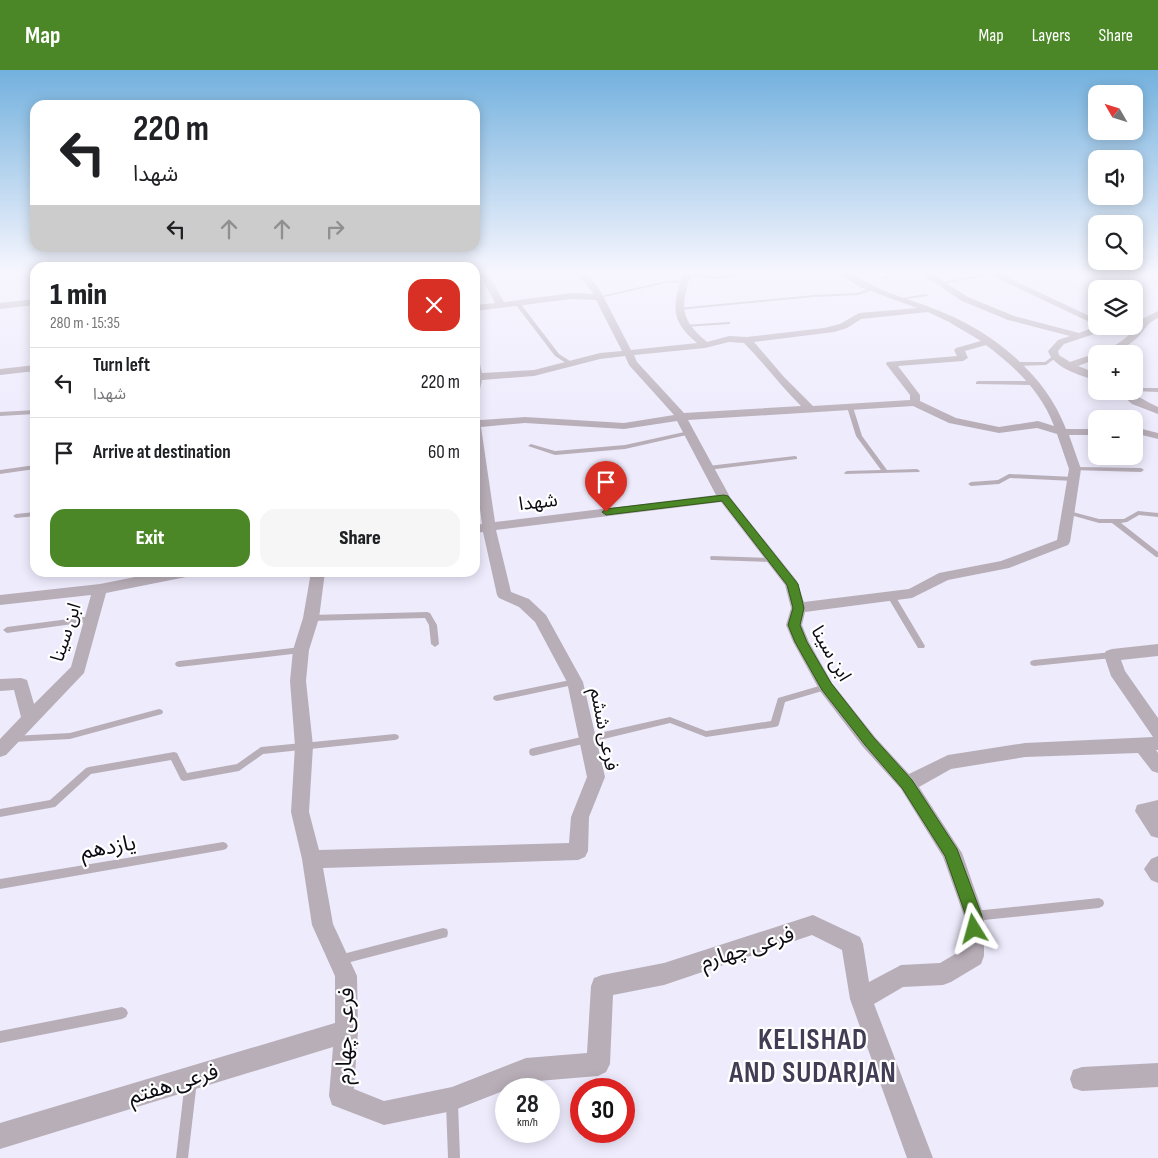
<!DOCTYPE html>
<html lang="en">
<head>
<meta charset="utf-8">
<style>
	body { margin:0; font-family:"Sofia Sans Condensed","Noto Sans Arabic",sans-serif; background:#f6f6f6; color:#202124; height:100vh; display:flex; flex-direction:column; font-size:19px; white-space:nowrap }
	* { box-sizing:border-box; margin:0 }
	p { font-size:16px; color:#757577 }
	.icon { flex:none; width:28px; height:28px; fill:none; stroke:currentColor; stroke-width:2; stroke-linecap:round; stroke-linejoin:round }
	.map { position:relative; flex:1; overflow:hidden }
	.drawer { position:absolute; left:30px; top:192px; width:450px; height:315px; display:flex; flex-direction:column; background:#fff; border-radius:15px; box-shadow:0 2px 12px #0003 }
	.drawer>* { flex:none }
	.banner { position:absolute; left:30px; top:30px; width:450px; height:152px; border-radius:15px; box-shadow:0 2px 12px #0003; background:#fff; color:#202124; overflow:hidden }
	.needle { width:32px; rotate:309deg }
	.fabs { position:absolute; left:1088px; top:15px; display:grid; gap:10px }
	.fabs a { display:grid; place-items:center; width:55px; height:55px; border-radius:10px; background:#fff; box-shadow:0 2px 12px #0003; font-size:25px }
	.speed { position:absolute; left:495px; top:1008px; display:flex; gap:10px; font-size:25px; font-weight:700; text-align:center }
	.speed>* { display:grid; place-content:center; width:65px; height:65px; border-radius:50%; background:#fff; box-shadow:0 2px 12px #0003; line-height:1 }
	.speed small { font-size:12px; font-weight:400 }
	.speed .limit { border:8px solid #d22; background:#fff; color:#111 }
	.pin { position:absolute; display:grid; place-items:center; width:42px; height:42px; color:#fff; margin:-51px -21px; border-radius:50% 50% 50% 0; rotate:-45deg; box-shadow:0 0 5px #0007 }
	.pin .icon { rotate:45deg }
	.me { position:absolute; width:55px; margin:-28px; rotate:352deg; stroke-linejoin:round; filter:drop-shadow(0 0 4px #0008) }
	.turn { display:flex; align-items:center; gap:18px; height:105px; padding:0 20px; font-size:22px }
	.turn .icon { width:65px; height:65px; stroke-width:2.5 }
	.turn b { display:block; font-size:35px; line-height:42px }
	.lanes { display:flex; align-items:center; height:48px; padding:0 20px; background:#0003; justify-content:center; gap:25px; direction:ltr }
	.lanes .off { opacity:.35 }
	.round { display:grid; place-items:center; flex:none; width:52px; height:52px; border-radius:15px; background:#f6f6f6 }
	.summary { display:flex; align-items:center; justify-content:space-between; height:85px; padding:0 20px }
	h1 { font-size:30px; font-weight:800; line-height:38px }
	.cta { display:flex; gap:10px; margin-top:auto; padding:10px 20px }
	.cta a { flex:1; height:58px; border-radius:15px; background:#4b8726; color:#fff; font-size:20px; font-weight:800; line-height:58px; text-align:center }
	.cta a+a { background:#f6f6f6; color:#202124 }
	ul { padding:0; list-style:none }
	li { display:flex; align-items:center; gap:15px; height:70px; padding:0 20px; border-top:1px solid #e0e0e0 }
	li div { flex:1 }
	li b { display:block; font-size:19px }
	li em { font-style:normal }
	header { display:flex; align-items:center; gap:30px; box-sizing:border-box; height:70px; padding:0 25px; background:#4b8726; color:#fff }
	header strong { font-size:24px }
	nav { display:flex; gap:28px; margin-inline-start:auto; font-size:18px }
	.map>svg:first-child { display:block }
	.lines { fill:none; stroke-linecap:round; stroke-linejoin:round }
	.service { fill:#b8aeb8; fill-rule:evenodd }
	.minor { fill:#b8aeb8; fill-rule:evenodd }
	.tertiary { fill:#b8aeb8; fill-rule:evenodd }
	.route { fill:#4b8726; stroke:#315819 }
	.labels { text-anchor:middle; stroke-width:4.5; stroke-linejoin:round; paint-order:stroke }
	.street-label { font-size:19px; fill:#0c0a13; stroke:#fff }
	.near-street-label { font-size:22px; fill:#0c0a13; stroke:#fff }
	.near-district-label { font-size:29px; font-weight:bold; letter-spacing:1px; fill:#423d54; stroke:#fff }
</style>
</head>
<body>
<header>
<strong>Map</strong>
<nav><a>Map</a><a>Layers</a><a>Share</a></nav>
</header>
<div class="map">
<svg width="1158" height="1088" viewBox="0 0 1158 1088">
	<rect width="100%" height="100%" fill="#eeebfd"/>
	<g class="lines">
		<g class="service">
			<path d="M 745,202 L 758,202 L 717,209 L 687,206 L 685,205 L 687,204 L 717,207 Z"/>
			<path d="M 894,202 L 900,202 L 885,209 L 882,208 Z"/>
			<path d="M 992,203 L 993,203 L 993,205 L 940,214 L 938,213 Z"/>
			<path d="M 685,210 L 687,211 L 687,212 L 666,213 L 599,228 L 597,227 L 666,211 Z"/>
			<path d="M 871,218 L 873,219 L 873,220 L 858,225 L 814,227 L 678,240 L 676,239 L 678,238 L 814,225 L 857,223 Z"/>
			<path d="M 926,224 L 928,225 L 928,226 L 899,230 L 897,229 Z"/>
			<path d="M 516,233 L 520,233 L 559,284 L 573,293 L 573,295 L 569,295 L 555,286 L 516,235 Z"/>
			<path d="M 728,252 L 730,252 L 730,254 L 685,257 L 683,256 L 685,255 Z"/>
			<path d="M 1095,259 L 1139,261 L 1141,262 L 1139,263 L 1097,261 L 1095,260 Z"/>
			<path d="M 1053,286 L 1057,287 L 1046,295 L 1015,296 L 1012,294 L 1015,292 L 1045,292 Z"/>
			<path d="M 978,311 L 1033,311 L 1036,313 L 1033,315 L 976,314 L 976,312 Z"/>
			<path d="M 1134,318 L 1158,318 L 1158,322 L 1133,321 L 1134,321 Z"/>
			<path d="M 850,335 L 853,337 L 862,366 L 887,400 L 917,399 L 920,401 L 919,402 L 845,404 L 844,403 L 847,401 L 881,400 L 856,366 L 847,337 Z"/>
			<path d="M 35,340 L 35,344 L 0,346 L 0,342 Z"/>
			<path d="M 689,361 L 692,363 L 691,364 L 625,379 L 555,385 L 528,376 L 531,374 L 555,381 L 625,375 Z"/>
			<path d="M 795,386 L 797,387 L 797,389 L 708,400 L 705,398 L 708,396 Z"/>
			<path d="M 35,395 L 35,399 L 0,404 L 0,400 Z"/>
			<path d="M 1075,397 L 1141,398 L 1144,400 L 1141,402 L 1073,400 L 1073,398 Z"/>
			<path d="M 1009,404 L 1074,407 L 1077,409 L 1074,411 L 1010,408 L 999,414 L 971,416 L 968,414 L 971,412 L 998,410 Z"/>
			<path d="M 1069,441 L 1099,449 L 1124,449 L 1138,441 L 1158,443 L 1158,447 L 1139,445 L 1127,452 L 1121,453 L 1158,482 L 1158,487 L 1156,487 L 1112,453 L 1099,453 L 1067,444 L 1066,443 L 1067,442 Z"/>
			<path d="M 35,442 L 35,446 L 16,448 L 13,446 L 16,444 Z"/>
			<path d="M 711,486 L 772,488 L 775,490 L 772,492 L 713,490 L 711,490 L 710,488 Z"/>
			<path d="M 888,524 L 894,524 L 925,576 L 924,578 L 918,578 L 887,526 Z"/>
			<path d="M 427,542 L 430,543 L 437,555 L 439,574 L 435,577 L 431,574 L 429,555 L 425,548 L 311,551 L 307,548 L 311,545 Z"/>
			<path d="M 92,546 L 95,547 L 96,549 L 95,551 L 7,563 L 3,560 L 7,557 Z"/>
			<path d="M 301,577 L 304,578 L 305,580 L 304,582 L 301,583 L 179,597 L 176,596 L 175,594 L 176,592 L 179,591 Z"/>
			<path d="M 1112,582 L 1115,583 L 1116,585 L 1115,587 L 1112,588 L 1034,596 L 1031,595 L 1030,593 L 1031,591 L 1034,590 Z"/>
			<path d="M 575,609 L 578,610 L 579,612 L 578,614 L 497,631 L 494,630 L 493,628 L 494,626 L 497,625 Z"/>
			<path d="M 826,614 L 829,615 L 830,617 L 829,619 L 785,632 L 779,654 L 778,656 L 775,657 L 706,667 L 670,653 L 533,686 L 530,685 L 529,682 L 530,679 L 533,678 L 670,647 L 706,661 L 771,651 L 778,628 Z"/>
			<path d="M 159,639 L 162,640 L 163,642 L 162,644 L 70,669 L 13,672 L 10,671 L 9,669 L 10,667 L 13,666 L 70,663 Z"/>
			<path d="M 395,664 L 398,665 L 399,667 L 398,669 L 395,670 L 263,684 L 239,701 L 184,711 L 181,710 L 171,690 L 91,704 L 55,737 L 0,747 L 0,739 L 50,730 L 86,698 L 89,697 L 174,682 L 177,683 L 187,703 L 237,694 L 261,677 Z"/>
			<path d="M 223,772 L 226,773 L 228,776 L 226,779 L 223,780 L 0,819 L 0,809 Z"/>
			<path d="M 1099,828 L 1103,830 L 1104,833 L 1103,836 L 1099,838 L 974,851 L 970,850 L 969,846 L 970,842 L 974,841 Z"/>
			<path d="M 443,858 L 447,859 L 448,863 L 447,867 L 443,868 L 339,895 L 335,894 L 334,890 L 335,886 L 339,885 Z"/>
			<path d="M 122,937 L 126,939 L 128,943 L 126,947 L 122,949 L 0,973 L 0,961 Z"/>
			<path d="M 191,1005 L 195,1007 L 197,1011 L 188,1088 L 176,1088 L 185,1011 L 187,1007 Z"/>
			<path d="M 452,1027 L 456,1029 L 458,1033 L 460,1088 L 448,1088 L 446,1033 L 448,1029 Z"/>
		</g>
		<g class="minor">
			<path d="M 479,202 L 487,202 L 504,232 L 571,223 L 594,224 L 576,202 L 585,202 L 601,222 L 631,280 L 697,273 C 670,251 672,235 683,205 L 681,202 L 689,202 L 691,205 C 680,237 680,249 707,272 L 729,266 L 747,267 L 824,258 L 840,254 L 859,243 L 917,238 L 860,217 L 836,202 C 853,202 869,215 885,221 C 904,229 924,234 942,242 C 994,263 1046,305 1066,359 L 1096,359 L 1096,365 L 1069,365 L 1081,399 L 1070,472 L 1068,475 L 1009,498 L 948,510 L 912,528 L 805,542 L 802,555 L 809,572 L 832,613 L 875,667 L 909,704 L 948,685 L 1025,673 L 1153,667 L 1111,606 L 1104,585 L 1106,581 L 1112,579 L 1158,574 L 1158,586 L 1121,590 L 1125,601 L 1158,648 L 1158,680 L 1156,680 L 1158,683 L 1158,703 L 1152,701 L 1138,683 L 1025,687 L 951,699 L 919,717 L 962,783 L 984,846 L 984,886 L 981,894 L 951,912 L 943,915 L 903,917 L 874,934 L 933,1088 L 907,1088 L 850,929 L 842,880 L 812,865 L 664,915 L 613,925 L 610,994 L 606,1002 L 598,1006 L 526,1012 L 452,1041 L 384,1055 L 332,1035 L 329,1026 L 333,977 L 0,1079 L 0,1053 L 335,953 L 335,906 L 312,855 L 302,789 L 291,742 L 295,676 L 290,611 L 293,580 L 303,548 L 311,502 L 325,502 L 319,548 L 309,580 L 306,611 L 313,676 L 309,742 L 319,780 L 569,773 L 571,747 L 587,707 L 567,612 L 535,552 L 519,537 L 499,528 L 497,525 L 483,462 L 475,463 L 475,455 L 482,454 L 475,402 L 475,347 L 481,350 L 525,347 L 624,353 L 674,345 L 629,295 L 625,286 L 600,289 L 534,306 L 482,310 L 480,319 L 475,322 L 475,291 L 480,294 L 482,303 L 534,300 L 600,283 L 622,281 L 596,230 L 571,229 L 475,241 L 475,235 L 495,233 ZM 928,242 L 949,252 L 981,271 L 956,278 L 954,280 L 957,286 L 887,292 L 886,294 L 910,325 L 910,330 L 813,336 L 784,307 L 754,272 L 834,262 L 847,258 L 861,249 ZM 729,272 L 744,273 C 764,293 781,316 801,336 L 684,343 L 637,292 L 634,285 L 705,278 ZM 986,275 C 1015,297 1041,321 1054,356 L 1038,351 L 999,357 L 956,348 L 920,331 L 920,325 L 898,296 L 963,291 L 968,288 L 965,281 ZM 913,336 L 949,353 L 999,363 L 1037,358 L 1057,364 L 1069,399 L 1057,470 L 1001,491 L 939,503 L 909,519 L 804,532 L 797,511 L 730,427 L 688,350 ZM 677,351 L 716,425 L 495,452 L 481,357 L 525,353 L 624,359 ZM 721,432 L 785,515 L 791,538 L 786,555 L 793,572 L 820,621 L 863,677 L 901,719 L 943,787 L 964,846 L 962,880 L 940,893 L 901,895 L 869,912 L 863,874 L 860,867 L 813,845 L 664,893 L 602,905 L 594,908 L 591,916 L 587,983 L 526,988 L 452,1017 L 384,1031 L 354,1019 L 358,961 L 357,906 L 333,854 L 323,798 L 578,790 L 585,787 L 588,781 L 589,747 L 605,707 L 583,612 L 546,545 L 529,529 L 511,522 L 496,460 Z"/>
			<path d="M 919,202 L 929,202 L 968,227 L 1014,246 L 1079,263 L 1092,258 L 1094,254 L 984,202 L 996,202 L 1096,249 L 1096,256 L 1102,256 L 1100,262 L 1064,274 L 1058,281 L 1059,285 L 1070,292 C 1092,284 1126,277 1137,254 L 1134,254 L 1134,248 L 1142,249 L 1158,241 L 1158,248 C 1146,254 1147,257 1139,266 C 1127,278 1112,284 1096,284 L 1096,289 L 1078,296 L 1096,303 L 1096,310 C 1080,306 1053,297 1048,281 L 1058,270 L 1070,266 L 1008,250 L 962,231 Z"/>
			<path d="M 35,295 L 35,301 L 0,305 L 0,299 Z"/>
			<path d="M 1118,321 C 1133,321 1144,331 1158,337 L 1158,344 L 1132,334 Z"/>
			<path d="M 1134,357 L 1158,363 L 1158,369 L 1134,363 Z"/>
			<path d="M 160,502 L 193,502 L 186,507 L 106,523 L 84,603 L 6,685 L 0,687 L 0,669 L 21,647 L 14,620 L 0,621 L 0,609 L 21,608 L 27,610 L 34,634 L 71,597 L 91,525 L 0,535 L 0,525 L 100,514 Z"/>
			<path d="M 1158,730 L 1158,768 L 1151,766 L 1135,741 L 1137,735 Z"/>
			<path d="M 1158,786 L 1158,813 L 1151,810 L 1144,799 L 1151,789 Z"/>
			<path d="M 1158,993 L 1158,1017 L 1082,1021 L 1073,1018 L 1070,1009 L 1073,1000 L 1082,997 Z"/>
		</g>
		<path class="tertiary" d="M 35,229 L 35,235 L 0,239 L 0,233 Z"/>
	</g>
	<linearGradient id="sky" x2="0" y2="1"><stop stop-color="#73b1de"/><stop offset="0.57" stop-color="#f7f6fe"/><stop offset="1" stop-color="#f7f6fe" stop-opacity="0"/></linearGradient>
	<rect width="1158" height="355" fill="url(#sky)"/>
	<path class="route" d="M 724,425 L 728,426 L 798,514 L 804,538 L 800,555 L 807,572 L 831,613 L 874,668 L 912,710 L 957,779 L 982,846 L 982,859 L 979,865 L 974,867 L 968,865 L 965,859 L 966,846 L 945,786 L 902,718 L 865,675 L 822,620 L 795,572 L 788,555 L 793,538 L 787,515 L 722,431 L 606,445 L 602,442 L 606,439 Z"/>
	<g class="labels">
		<g class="street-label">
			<text transform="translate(538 431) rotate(-7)" y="7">شهدا</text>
			<text transform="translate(65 562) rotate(-72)" y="7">ابن سینا</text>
			<text transform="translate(832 583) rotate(60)" y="7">ابن سینا</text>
			<text transform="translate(605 659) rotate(79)" y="7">فرعی ششم</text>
		</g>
		<g class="near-street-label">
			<text transform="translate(108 776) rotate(-10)" y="8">یازدهم</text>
			<text transform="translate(747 877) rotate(-18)" y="8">فرعی چهارم</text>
			<text transform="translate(344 966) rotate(-88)" y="8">فرعی چهارم</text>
			<text transform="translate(173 1013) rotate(-17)" y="8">فرعی هفتم</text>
		</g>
		<g class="near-district-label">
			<text x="813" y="979">KELISHAD<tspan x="813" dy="33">AND SUDARJAN</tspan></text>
		</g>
	</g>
</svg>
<div class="fabs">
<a><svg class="needle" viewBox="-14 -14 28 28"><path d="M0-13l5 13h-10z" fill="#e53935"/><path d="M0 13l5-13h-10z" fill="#757577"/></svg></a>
<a><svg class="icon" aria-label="sound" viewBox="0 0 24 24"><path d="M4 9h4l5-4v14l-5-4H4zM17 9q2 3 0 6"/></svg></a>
<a><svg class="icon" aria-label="search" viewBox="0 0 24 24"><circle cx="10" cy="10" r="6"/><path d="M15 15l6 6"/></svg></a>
<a><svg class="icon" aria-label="layers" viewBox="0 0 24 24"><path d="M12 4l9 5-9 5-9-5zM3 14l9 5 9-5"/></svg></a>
<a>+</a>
<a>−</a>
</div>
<div class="speed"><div>28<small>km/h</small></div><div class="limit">30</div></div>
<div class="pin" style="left:606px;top:442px;background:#d93025"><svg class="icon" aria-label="arrive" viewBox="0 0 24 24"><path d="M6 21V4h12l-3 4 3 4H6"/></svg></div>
<svg class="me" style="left:974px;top:859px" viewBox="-20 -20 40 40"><path d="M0-17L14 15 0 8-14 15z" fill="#4b8726" stroke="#fff" stroke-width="4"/></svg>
<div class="banner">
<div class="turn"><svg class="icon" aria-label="left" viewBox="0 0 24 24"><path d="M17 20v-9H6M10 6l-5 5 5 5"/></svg><div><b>220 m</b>شهدا</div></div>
<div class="lanes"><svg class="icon" aria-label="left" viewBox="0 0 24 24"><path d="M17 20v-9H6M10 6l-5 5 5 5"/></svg><svg class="icon off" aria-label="ahead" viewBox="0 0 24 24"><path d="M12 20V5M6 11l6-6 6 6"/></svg><svg class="icon off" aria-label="ahead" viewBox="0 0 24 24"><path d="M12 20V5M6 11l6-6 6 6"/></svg><svg class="icon off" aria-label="right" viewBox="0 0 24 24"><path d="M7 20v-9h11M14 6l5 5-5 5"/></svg></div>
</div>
<section class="drawer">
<div class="summary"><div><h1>1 min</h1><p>280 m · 15:35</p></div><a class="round" style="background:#d93025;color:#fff"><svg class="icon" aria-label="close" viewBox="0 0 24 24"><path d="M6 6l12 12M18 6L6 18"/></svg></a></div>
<ul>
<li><svg class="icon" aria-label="left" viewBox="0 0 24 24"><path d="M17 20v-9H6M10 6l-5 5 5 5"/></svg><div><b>Turn left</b><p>شهدا</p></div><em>220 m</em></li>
<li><svg class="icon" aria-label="arrive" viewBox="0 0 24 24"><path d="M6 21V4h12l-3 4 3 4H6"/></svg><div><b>Arrive at destination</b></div><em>60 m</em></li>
</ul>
<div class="cta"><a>Exit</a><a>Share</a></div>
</section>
</div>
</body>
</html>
